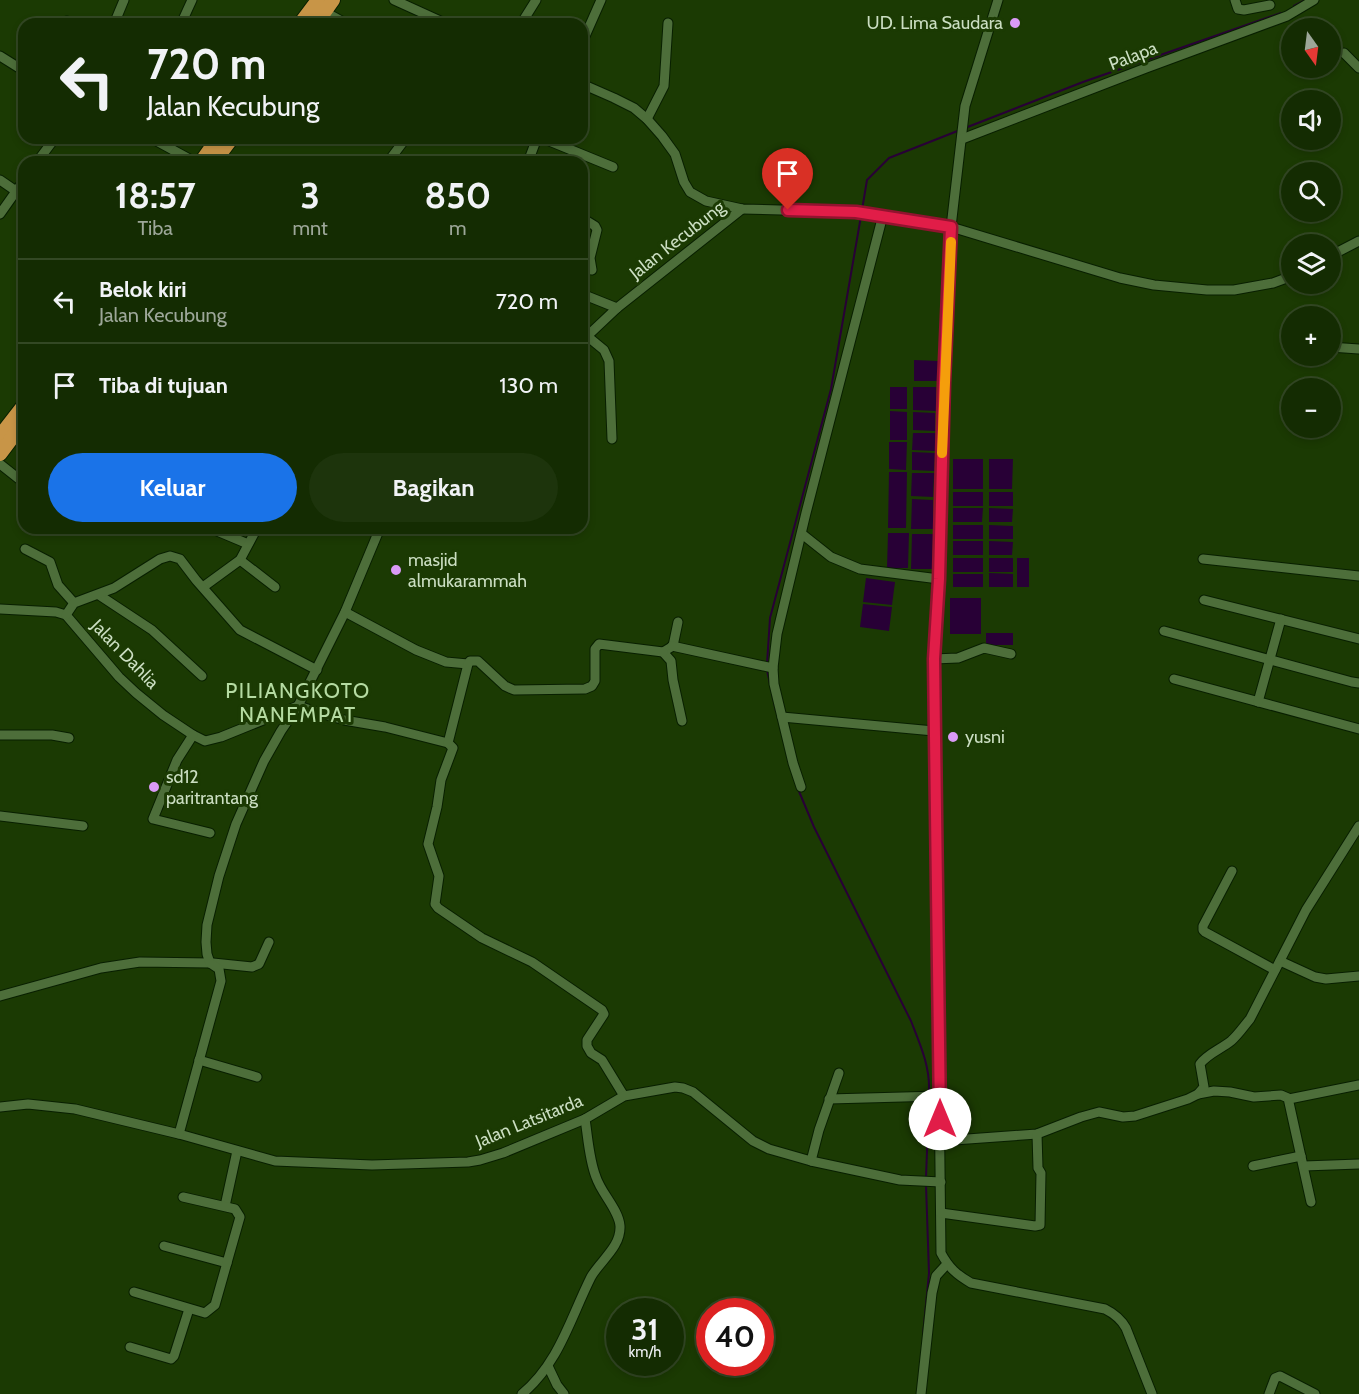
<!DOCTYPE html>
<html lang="id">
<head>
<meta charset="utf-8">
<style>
	body { margin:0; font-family:Cabin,sans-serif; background:#1d340c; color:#f1f3f6; height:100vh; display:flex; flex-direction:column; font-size:22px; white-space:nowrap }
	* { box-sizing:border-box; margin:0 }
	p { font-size:20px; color:#9da799 }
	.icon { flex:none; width:33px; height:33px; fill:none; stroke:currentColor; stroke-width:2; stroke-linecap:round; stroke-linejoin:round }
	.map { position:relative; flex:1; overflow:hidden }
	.panel { position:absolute; left:18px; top:156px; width:570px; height:378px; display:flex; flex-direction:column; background:#142c02; border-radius:18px; box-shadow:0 3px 9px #0003,0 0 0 2px #334824 }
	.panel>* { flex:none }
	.hud { position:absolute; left:18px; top:18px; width:570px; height:126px; border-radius:18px; box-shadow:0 3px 9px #0003,0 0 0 2px #334824; background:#142c02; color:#f1f3f6; overflow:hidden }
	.needle { width:39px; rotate:166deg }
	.buttons { position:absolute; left:1281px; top:18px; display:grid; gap:12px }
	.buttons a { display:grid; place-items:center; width:60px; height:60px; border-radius:50%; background:#142c02; box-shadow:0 3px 9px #0003,0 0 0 2px #334824; font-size:30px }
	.speed { position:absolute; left:606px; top:1298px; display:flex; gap:12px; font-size:30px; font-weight:700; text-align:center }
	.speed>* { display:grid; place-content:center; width:78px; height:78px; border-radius:50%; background:#142c02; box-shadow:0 3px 9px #0003,0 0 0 2px #334824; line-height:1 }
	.speed small { font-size:15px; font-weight:400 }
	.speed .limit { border:9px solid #d22; background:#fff; color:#111 }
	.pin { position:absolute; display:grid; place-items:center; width:51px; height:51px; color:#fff; margin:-62px -26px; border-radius:50% 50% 50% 0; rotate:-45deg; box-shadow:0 0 6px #0007 }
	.pin .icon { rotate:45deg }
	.me { position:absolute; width:66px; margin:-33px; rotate:0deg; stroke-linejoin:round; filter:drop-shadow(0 0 4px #0008) }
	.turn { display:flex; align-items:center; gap:21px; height:126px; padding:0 30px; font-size:27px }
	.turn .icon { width:78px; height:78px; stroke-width:2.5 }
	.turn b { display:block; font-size:42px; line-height:51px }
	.eta { display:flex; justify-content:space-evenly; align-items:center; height:102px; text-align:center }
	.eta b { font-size:36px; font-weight:700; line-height:42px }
	.cta { display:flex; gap:12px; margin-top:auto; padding:12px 30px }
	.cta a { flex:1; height:69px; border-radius:36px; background:#1a73e8; color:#fff; font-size:24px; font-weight:700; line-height:69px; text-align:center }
	.cta a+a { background:#1d340c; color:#f1f3f6 }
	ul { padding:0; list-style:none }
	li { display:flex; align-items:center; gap:18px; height:84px; padding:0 30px; border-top:2px solid #334824 }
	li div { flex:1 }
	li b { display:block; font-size:22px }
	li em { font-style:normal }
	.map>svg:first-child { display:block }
	.water { fill:#280036 }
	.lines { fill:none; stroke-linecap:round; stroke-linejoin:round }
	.stream { stroke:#280036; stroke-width:2 }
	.minor-casing { stroke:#081f00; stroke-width:11 }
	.highway-casing { stroke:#081f00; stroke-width:16 }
	.minor { stroke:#4d6e3a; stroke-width:9 }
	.highway { stroke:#c89547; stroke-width:14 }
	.route-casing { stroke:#92132f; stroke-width:15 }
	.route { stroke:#e11d48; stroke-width:10 }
	.slow { stroke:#f59e0b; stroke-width:10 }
	.poi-dot { fill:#da9af6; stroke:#1b3a03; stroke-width:2 }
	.labels { text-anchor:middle; stroke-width:6; stroke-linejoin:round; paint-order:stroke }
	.poi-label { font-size:18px; fill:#cbdec2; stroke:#1b3a03; text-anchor:start }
	.street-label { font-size:18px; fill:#cbdec2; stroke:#1b3a03 }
	.quarter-label { font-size:21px; letter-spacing:1.5px; fill:#b5dba2; stroke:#1b3a03 }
</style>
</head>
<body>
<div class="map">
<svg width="1359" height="1394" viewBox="0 0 1359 1394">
	<rect width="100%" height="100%" fill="#1b3a03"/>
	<g class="water">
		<path d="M 914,360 L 938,361 L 937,381 L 914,381 Z"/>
		<rect x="890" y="387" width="17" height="22"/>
		<path d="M 913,387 L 936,387 L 936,411 L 913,410 Z"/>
		<path d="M 890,411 L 907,412 L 907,440 L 890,440 Z"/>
		<path d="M 913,412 L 935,413 L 935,431 L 913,430 Z"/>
		<path d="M 913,433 L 935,433 L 935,451 L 912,450 Z"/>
		<path d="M 889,442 L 907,442 L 906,470 L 889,469 Z"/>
		<path d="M 912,452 L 935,453 L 934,471 L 912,470 Z"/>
		<rect x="953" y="459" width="30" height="30"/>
		<path d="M 989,459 L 1013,459 L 1012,489 L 989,489 Z"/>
		<path d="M 889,472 L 907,472 L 906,528 L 888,528 Z"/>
		<path d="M 912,473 L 934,473 L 933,497 L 911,496 Z"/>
		<rect x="953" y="492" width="30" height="14"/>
		<rect x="989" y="492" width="24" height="14"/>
		<path d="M 912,499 L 933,500 L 933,529 L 911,529 Z"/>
		<path d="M 953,508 L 983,508 L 982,522 L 953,522 Z"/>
		<path d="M 989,508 L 1013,509 L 1012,522 L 989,522 Z"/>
		<rect x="953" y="525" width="30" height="14"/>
		<path d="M 989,525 L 1013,526 L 1013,539 L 989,539 Z"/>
		<path d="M 888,533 L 909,533 L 908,568 L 887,568 Z"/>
		<path d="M 912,534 L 933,534 L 932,569 L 911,569 Z"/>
		<rect x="953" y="541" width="30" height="14"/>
		<path d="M 989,541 L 1013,542 L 1012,555 L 989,555 Z"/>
		<rect x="953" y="558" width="30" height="14"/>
		<rect x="989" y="558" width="24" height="14"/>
		<rect x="1017" y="558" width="12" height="29"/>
		<path d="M 989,573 L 1013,574 L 1013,587 L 989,587 Z"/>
		<rect x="953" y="574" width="30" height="13"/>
		<path d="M 866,578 L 895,582 L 892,605 L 863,602 Z"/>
		<rect x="950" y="598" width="31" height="36"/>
		<path d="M 863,604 L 892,607 L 889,631 L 860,627 Z"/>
		<rect x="986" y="633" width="27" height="12"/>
	</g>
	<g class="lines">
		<g class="stream">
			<path d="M 1294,6 L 1305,0"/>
			<path d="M 965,128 L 1083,82 L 1281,13"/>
			<path d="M 862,210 L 867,180 L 889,158 L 960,130"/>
			<path d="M 767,664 L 770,618 L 831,389 L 861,216"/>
			<path d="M 767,670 L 776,711"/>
			<path d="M 798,789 L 814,827 L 911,1021 C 920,1044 930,1066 929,1091"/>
			<path d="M 926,1177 L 929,1100"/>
			<path d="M 923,1335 L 929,1273 L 926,1185"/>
		</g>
		<g class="minor-casing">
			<g id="minor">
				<path d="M 394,0 L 447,24"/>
				<path d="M 998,0 L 965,106 L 951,227 L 944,383 L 939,579 L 934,659 L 941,1253 C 949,1268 957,1275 971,1283 L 1105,1309 C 1115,1314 1121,1319 1126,1328 L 1152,1394"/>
				<path d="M 1235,0 L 1238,9 L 1244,10 L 1270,5"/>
				<path d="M 325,12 L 347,24"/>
				<path d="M 65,24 L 67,21"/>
				<path d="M 114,24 L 124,0"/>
				<path d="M 181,24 L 192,0"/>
				<path d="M 521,24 L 536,0"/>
				<path d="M 582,43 L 601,0"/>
				<path d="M 1344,53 L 1359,68"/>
				<path d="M 0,56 L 24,71"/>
				<path d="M 582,84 L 614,98 L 634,108 L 647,119 L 662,136 L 675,154 L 684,182 L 690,192 L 706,201 L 742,209 L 856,212 L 883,215 L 951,227 L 1120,278 L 1154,285 L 1207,290 L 1234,290 L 1273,283 L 1292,276"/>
				<path d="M 647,119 L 664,86 L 668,23"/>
				<path d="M 151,138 L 195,162"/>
				<path d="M 542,138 L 613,167"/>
				<path d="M 962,139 L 1146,68 L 1287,16 L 1314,0"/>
				<path d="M 37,162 L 55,138"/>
				<path d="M 388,162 L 406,138"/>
				<path d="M 528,162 L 537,138"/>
				<path d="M 0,180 L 16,191"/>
				<path d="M 0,214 L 24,180"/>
				<path d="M 582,218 L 595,226 L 597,230 L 590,258 L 592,270"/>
				<path d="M 1330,256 L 1359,241"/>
				<path d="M 582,294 L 617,308"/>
				<path d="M 587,336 L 604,350 L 609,361 L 612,439"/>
				<path d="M 582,341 L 617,308 L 742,209"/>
				<path d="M 1330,347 L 1359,349"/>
				<path d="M 0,464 L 24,483"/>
				<path d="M 210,528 L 248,544"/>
				<path d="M 802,534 L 831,557 L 860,569 L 939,579"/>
				<path d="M 25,549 L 50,562 L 58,585 L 74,603"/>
				<path d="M 1203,559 L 1359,576"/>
				<path d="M 240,560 L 275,587"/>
				<path d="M 203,587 L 240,560 L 256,530 L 256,528"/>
				<path d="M 99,595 L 152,630 L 202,676"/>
				<path d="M 1204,600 L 1359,639"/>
				<path d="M 0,609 L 56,612 L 66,615 L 119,677 L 136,693 L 163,715 L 193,735 L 205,741 L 221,737 L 298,706 L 344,720 L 385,727 L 448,743 L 453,748 L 441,780 L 437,807 L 428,844 L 439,876 L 435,904 L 438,908 L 482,938 L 532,962 L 602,1010 L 604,1014 L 587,1040 L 587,1046 L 591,1053 L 602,1060 L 624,1096"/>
				<path d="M 345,612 L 416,650 L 446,662 L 468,664"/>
				<path d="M 66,615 L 74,603 L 114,588 L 160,559 L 170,556 L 180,559 L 196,580 L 240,630 L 317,670"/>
				<path d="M 678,622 L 673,646 L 663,652 L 671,661 L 673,680 L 682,721"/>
				<path d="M 1164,631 L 1352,682 L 1359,683"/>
				<path d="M 672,646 L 773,668"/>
				<path d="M 934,659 L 958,658 L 984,648 L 1011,654"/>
				<path d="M 1174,679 L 1359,729"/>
				<path d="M 1258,702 L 1281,619"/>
				<path d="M 782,717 L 934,731"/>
				<path d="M 0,735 L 52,735 L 69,738"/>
				<path d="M 193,735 L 177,760 L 153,819 L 210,833"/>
				<path d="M 448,743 L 468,664 L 470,661 L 478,661 L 505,686 L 514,690 L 585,689 L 592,686 L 595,681 L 595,649 L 599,644 L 663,652"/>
				<path d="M 801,787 L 793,763 L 774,684 L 773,668 L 777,634 L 806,513 L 883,215"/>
				<path d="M 0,816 L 83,826"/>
				<path d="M 1232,871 L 1203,926 L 1203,930 L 1205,932 L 1275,970"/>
				<path d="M 1280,961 L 1315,977 L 1326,979 L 1359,976"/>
				<path d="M 213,963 L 252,967 L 259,964 L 269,942"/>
				<path d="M 0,996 L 101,968 L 140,962 L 210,963"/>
				<path d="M 199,1060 L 257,1077"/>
				<path d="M 1198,1094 L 1214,1091 L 1230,1092 L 1254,1097 L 1281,1095 L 1288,1098 L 1311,1202"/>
				<path d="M 829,1099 L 940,1096"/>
				<path d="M 1289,1099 L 1359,1085"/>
				<path d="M 0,1107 L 28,1104 L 75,1109 L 179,1134 L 275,1161 L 372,1165 L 468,1162 L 480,1160 L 503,1153 L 585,1119 L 624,1096 L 675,1087 L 683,1088 L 693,1092 L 753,1141 L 769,1149 L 811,1161 L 900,1180 L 941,1182"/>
				<path d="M 179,1134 L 221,981 L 219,969 L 210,963 L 207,954 L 206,942 L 207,925 L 219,876 L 236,824 L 264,761 L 281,731 L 298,706 L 345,612 L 380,528"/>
				<path d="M 940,1141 L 1037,1134 L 1081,1117 L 1099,1112 L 1123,1117 L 1135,1116 L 1188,1099 L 1198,1094 L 1204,1087 L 1200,1064 C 1207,1054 1221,1049 1231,1041 C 1238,1035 1244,1026 1250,1019 L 1306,910 L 1359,826"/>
				<path d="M 811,1161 L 819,1130 L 839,1073"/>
				<path d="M 1253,1166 L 1301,1156"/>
				<path d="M 1304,1166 L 1359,1164"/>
				<path d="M 225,1206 L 237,1151"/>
				<path d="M 941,1213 L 1035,1226 L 1040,1225 L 1041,1173 L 1038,1168 L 1037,1134"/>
				<path d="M 164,1246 L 227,1263"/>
				<path d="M 134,1292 L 205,1313 L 215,1305 L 240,1217 L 235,1209 L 183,1197"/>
				<path d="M 130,1347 L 171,1359 L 174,1356 L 189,1309"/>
				<path d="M 548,1366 L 557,1385 L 564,1394"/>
				<path d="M 522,1394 C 559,1363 570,1319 591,1277 C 600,1261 621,1247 620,1226 C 619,1210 601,1193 596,1177 C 589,1159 588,1138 585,1119"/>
				<path d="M 921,1394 L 932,1293 L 936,1276 L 947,1264"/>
				<path d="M 1269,1394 L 1275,1378 L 1280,1376 L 1315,1394"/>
			</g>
		</g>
		<g class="highway-casing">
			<g id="highway">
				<path d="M 300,24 L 318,0"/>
				<path d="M 316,24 L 333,0"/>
				<path d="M 201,162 L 218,138"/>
				<path d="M 214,162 L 232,138"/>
				<path d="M 0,436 L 24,405"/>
				<path d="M 0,454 L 24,422"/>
			</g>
		</g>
		<use href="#minor" class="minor"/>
		<use href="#highway" class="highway"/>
	</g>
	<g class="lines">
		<g class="route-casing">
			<path id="route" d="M 788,210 L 856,212 L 951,227 L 944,383 L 939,579 L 934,659 L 940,1119"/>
		</g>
		<use href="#route" class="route"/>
		<path class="slow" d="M 942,453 L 951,242"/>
	</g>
	<g class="poi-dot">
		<circle cx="1015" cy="23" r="6"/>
		<circle cx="396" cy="570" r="6"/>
		<circle cx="953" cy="737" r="6"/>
		<circle cx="154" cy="787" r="6"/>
	</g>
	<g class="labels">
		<g class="poi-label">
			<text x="1003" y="29" text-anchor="end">UD. Lima Saudara</text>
			<text x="408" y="566">masjid<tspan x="408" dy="21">almukarammah</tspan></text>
			<text x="965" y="743">yusni</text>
			<text x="166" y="783">sd12<tspan x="166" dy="21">paritrantang</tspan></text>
		</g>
		<g class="street-label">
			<text transform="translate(1133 56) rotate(-21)" y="6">Palapa</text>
			<text transform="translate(677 240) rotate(-38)" y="6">Jalan Kecubung</text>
			<text transform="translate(125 654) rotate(46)" y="6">Jalan Dahlia</text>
			<text transform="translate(529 1121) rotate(-22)" y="6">Jalan Latsitarda</text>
		</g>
		<g class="quarter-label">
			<text x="298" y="698">PILIANGKOTO<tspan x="298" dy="24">NANEMPAT</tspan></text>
		</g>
	</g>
</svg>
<div class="buttons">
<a><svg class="needle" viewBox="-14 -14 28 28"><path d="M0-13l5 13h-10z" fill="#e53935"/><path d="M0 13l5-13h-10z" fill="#9da799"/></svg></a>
<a><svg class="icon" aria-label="sound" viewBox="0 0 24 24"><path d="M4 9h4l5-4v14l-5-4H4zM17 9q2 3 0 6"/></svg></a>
<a><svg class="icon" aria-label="search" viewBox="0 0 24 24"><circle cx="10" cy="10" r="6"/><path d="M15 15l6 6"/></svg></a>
<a><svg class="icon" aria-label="layers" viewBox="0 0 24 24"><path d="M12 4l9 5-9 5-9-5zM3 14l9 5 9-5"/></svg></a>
<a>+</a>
<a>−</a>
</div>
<div class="speed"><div>31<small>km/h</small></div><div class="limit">40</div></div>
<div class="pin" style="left:788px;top:210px;background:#d93025"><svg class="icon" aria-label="arrive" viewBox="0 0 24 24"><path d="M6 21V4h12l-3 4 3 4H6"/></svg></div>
<svg class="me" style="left:940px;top:1119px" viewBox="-20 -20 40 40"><circle r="19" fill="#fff"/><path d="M0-13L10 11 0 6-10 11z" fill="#e11d48"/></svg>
<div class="hud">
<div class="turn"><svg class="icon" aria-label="left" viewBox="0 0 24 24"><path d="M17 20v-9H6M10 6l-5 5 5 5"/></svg><div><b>720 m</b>Jalan Kecubung</div></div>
</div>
<section class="panel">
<div class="eta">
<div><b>18:57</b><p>Tiba</p></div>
<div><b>3</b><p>mnt</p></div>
<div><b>850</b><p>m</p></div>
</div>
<ul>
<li><svg class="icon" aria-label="left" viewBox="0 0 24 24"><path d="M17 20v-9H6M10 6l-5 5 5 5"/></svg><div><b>Belok kiri</b><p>Jalan Kecubung</p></div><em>720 m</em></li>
<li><svg class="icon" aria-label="arrive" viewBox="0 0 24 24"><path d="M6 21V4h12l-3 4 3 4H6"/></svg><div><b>Tiba di tujuan</b></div><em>130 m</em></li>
</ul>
<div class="cta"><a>Keluar</a><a>Bagikan</a></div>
</section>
</div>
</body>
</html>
